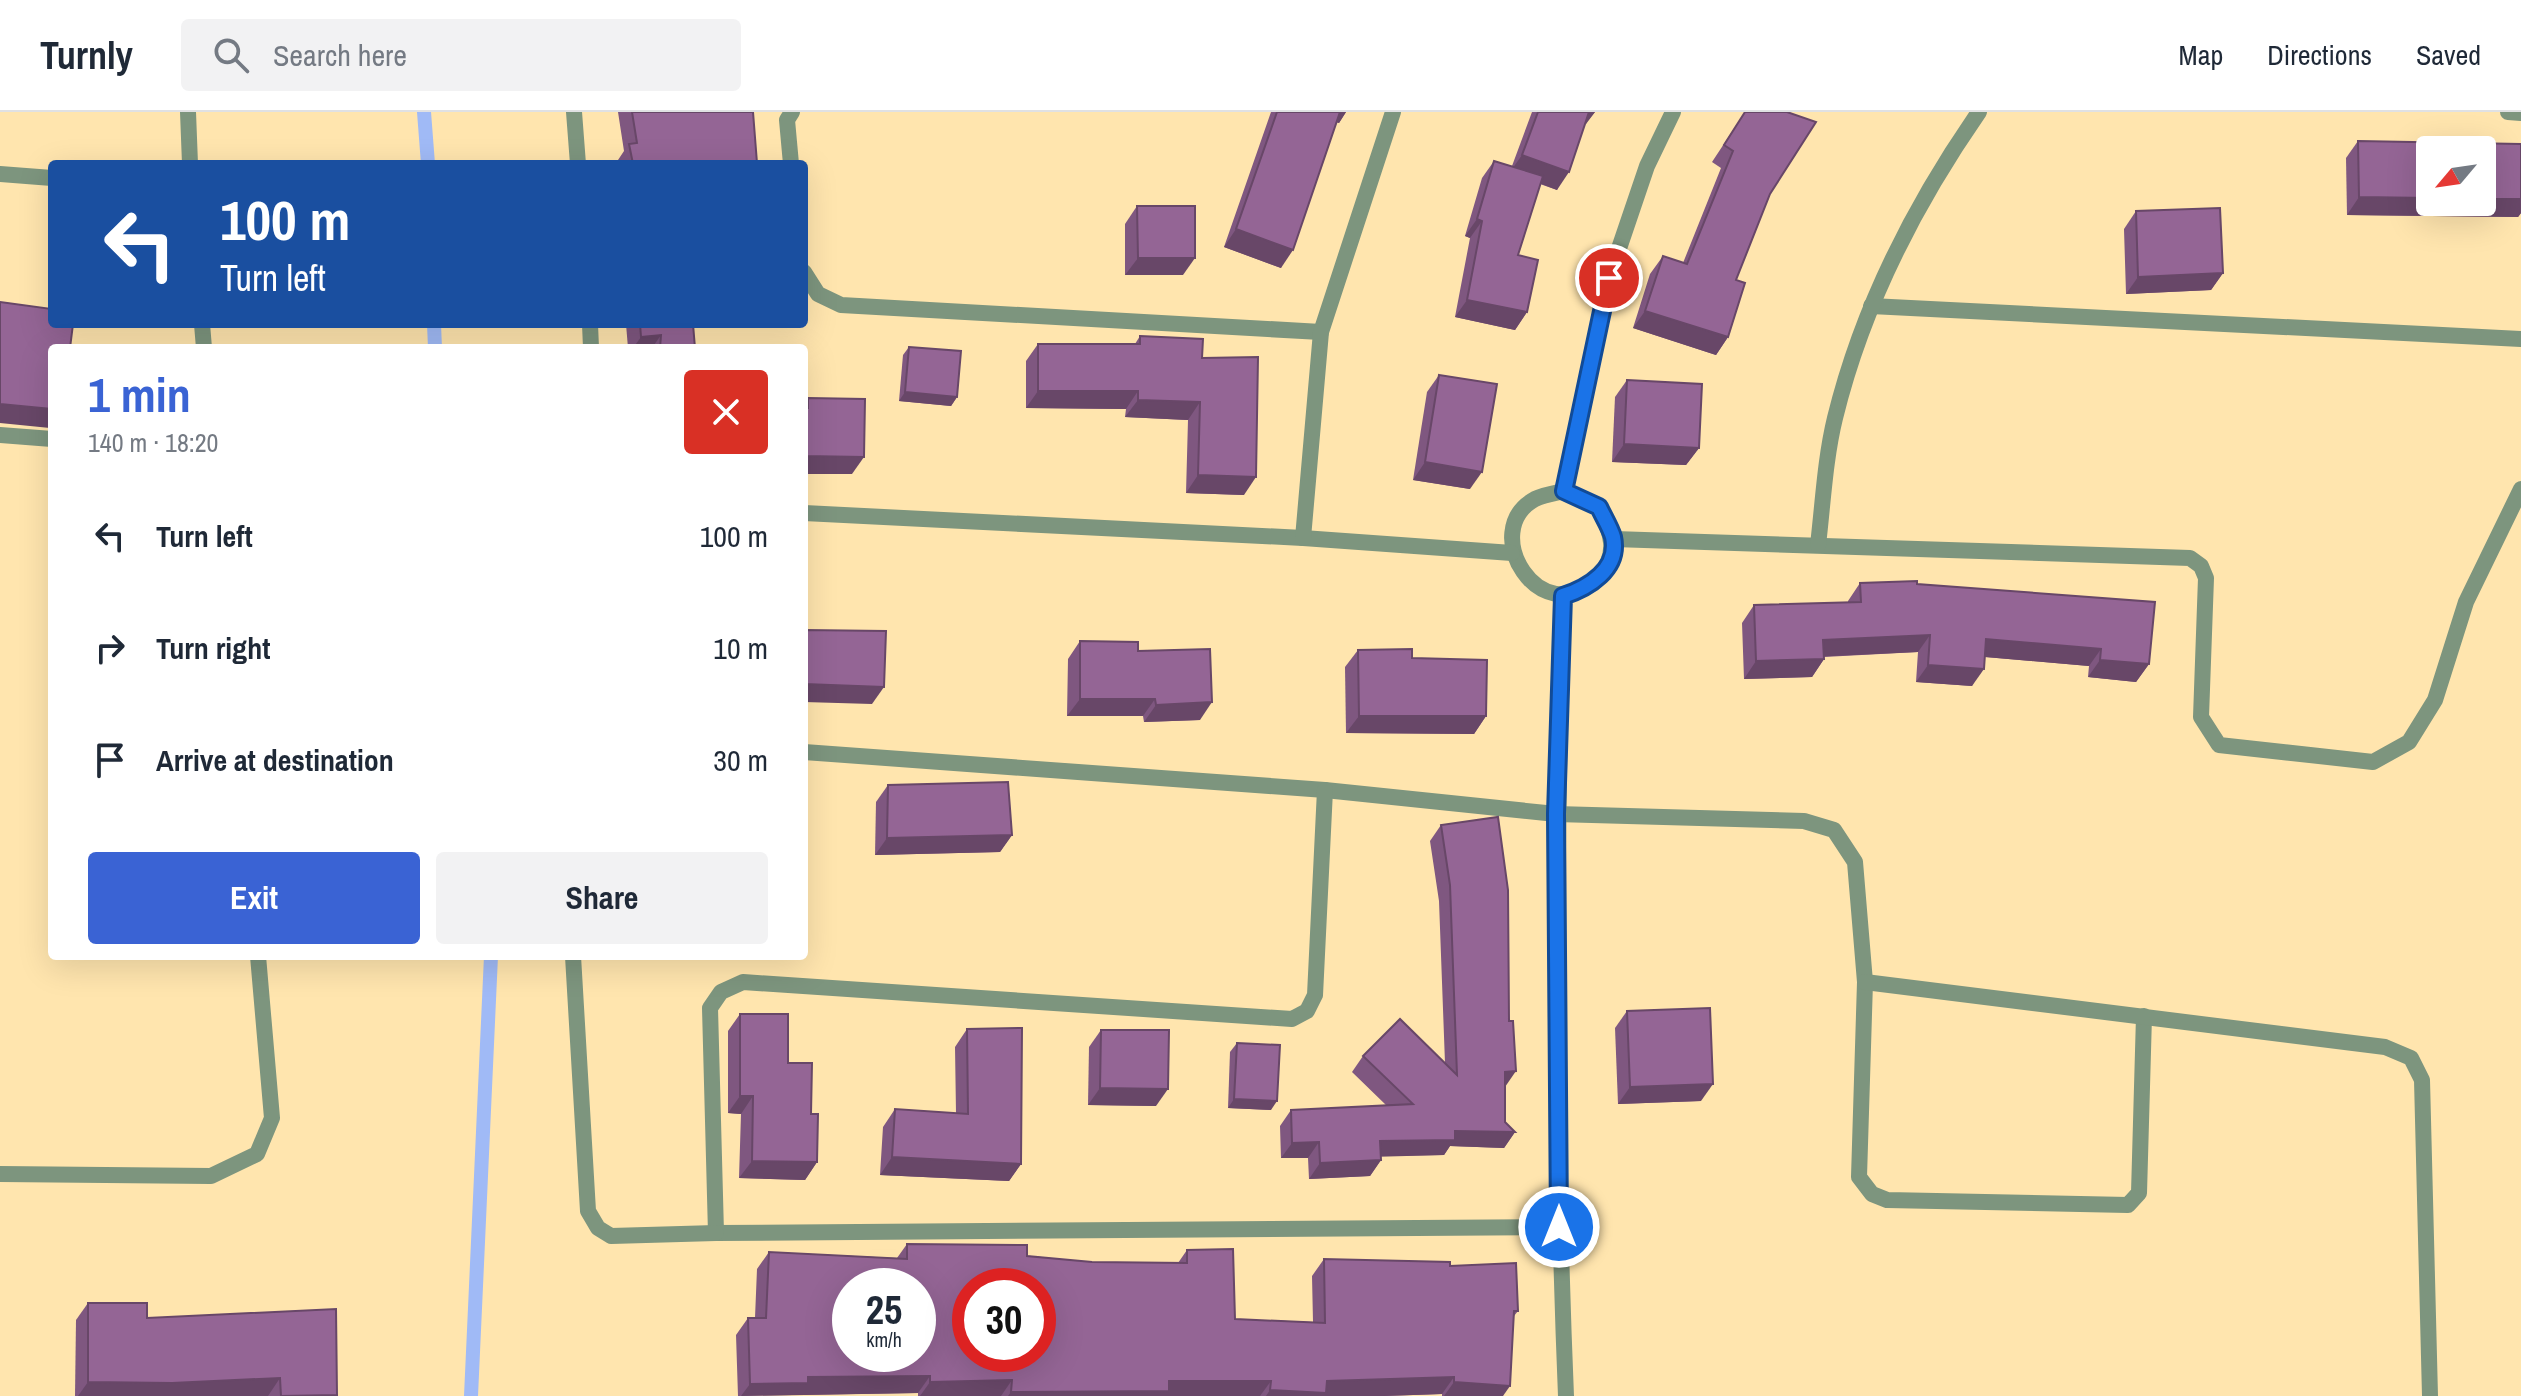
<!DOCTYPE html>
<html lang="en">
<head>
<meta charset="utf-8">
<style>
	body { margin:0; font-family:"Archivo Narrow",sans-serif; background:#f2f2f3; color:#1f2937; height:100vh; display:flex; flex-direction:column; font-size:30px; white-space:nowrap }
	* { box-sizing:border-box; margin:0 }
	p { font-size:26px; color:#747a83 }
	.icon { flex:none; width:44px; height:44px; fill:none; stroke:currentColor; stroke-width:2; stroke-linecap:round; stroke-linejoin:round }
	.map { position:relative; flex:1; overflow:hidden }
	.side { position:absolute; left:48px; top:232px; width:760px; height:616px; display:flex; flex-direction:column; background:#fff; border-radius:8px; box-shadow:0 8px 32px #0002 }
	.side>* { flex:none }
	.guide { position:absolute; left:48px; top:48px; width:760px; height:168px; border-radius:8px; box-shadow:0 8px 32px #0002; background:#1a4fa0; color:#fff; overflow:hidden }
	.needle { width:52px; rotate:241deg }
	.fabs { position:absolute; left:2416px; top:24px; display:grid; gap:16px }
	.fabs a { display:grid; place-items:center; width:80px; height:80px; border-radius:8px; background:#fff; box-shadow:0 8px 32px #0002; font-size:40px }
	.speed { position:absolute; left:832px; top:1156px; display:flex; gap:16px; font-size:40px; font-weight:700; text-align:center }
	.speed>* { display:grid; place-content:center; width:104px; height:104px; border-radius:50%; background:#fff; box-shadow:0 8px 32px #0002; line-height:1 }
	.speed small { font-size:20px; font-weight:400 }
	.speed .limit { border:12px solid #d22; background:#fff; color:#111 }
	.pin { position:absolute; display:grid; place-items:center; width:68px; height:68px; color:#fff; margin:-34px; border:4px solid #fff; border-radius:50%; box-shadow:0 2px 8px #0007 }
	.me { position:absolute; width:88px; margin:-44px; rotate:0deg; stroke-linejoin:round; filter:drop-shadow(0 0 6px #0008) }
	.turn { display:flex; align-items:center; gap:28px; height:168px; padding:0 40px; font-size:36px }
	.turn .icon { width:104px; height:104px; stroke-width:2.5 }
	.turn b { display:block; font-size:56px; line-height:68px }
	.round { display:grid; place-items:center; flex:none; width:84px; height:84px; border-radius:8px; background:#f2f2f3 }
	.head { display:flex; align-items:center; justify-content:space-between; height:136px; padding:0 40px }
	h1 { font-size:48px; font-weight:700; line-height:60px; color:#3a63d4 }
	.button { display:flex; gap:16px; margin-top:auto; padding:16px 40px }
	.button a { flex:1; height:92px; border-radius:8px; background:#3a63d4; color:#fff; font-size:32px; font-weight:700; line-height:92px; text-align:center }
	.button a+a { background:#f2f2f3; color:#1f2937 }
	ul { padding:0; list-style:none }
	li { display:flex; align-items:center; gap:24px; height:112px; padding:0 40px }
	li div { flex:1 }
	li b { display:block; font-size:30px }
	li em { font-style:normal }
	header { display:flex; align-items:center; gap:48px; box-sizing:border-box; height:112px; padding:0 40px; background:#fff; border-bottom:2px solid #e0e1e3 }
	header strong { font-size:38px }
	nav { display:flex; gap:44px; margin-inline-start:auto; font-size:28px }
	.search { width:560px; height:72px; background:#f2f2f3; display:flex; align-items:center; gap:20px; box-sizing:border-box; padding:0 28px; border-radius:8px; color:#747a83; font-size:30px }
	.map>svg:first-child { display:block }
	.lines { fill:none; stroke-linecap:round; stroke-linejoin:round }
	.stream { stroke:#a0baf6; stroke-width:14 }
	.street { stroke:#7d957e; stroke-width:16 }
	.wall { fill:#7f5780 }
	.shaded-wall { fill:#684768 }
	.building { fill:#946595; stroke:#684768; stroke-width:2; fill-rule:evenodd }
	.route-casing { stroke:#114b97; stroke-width:20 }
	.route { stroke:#1a73e8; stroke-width:14 }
</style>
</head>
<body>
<header>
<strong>Turnly</strong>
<div class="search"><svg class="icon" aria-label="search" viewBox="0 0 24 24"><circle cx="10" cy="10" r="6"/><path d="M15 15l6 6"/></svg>Search here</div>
<nav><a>Map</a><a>Directions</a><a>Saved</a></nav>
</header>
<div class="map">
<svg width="2521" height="1284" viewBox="0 0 2521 1284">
	<rect width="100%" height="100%" fill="#ffe5ae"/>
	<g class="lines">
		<g class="stream">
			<path d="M 424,0 L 428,52"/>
			<path d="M 434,212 L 435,236"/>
			<path d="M 471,1284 L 491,844"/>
		</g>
		<g class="street">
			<path d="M 188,0 L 190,52"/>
			<path d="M 574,0 L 578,52"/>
			<path d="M 2508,0 L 2521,1"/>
			<path d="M 791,52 L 787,8 L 792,0"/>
			<path d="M 0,62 L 52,66"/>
			<path d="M 804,160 L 818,182 L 841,193 L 1321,220"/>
			<path d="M 1871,194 L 2521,227"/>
			<path d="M 202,212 L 204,236"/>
			<path d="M 590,212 L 591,236"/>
			<path d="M 0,323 L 52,327"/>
			<path d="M 1564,379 L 1609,166 L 1647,54 L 1673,0"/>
			<path d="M 1564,379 L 1599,395 C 1611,420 1620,443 1597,466 C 1541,522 1477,419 1535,387 C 1543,383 1555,381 1564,379 Z"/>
			<path d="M 804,401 L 1303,426 L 1512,441"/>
			<path d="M 1303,426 L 1321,220 L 1393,0"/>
			<path d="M 1614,427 L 2190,446 L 2201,454 L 2206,466 L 2201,605 L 2219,633 L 2373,650 L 2409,630 L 2435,588 L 2466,490 L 2521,377"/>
			<path d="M 1818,433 C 1823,391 1825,347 1835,306 C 1862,196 1915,92 1979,0"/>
			<path d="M 1563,484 C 1555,751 1555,1017 1566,1284"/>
			<path d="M 804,640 L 1325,678 L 1556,702 L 1804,709 L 1834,718 L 1855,750 L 1865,870 L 1859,1065 L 1872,1082 L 1887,1088 L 2128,1093 L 2139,1081 L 2144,904"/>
			<path d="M 1325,678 L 1315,883 L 1307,899 L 1292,907 L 743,870 L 721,880 L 710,896 L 716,1121 L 1559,1115"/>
			<path d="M 573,844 L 588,1099 L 598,1116 L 611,1124 L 716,1121"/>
			<path d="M 1865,870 L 2385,935 L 2411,946 L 2422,968 L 2430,1284"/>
			<path d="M 0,1062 L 211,1064 L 257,1042 L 272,1006 L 258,844"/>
		</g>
	</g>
	<g class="wall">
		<path d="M 618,0 L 753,0 L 757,51 L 756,52 L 618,52 L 618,48 L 624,39 Z"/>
		<path d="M 1271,0 L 1346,0 L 1339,11 L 1336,10 L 1281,156 L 1224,135 Z"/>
		<path d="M 1532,0 L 1595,0 L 1585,12 L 1557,78 L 1540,72 L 1518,143 L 1527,200 L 1515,218 L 1455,205 L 1470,126 L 1465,124 L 1482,66 L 1494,49 L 1512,54 Z"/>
		<path d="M 1745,0 L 1770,82 L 1736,168 L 1728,225 L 1716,243 L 1633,216 L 1650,162 L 1663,144 L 1683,151 L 1721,56 L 1712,50 Z"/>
		<path d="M 2358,29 L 2521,32 L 2521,101 L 2518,105 L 2347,103 L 2346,46 Z"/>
		<path d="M 1137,94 L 1183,163 L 1125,163 L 1125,112 Z"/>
		<path d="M 2136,99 L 2223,161 L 2211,178 L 2126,182 L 2124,117 Z"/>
		<path d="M 626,212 L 693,212 L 695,236 L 628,236 Z"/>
		<path d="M 1140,224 L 1202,246 L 1244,383 L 1186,381 L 1188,308 L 1125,305 L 1126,297 L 1026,296 L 1026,249 L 1038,232 L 1135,232 Z"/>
		<path d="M 909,235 L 957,285 L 951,294 L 899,289 L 903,243 Z"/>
		<path d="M 1439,263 L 1470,377 L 1413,368 L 1427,280 Z"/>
		<path d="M 1627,268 L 1699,336 L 1686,353 L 1612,350 L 1615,285 Z"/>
		<path d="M 808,286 L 852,362 L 804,362 L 804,293 Z"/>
		<path d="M 1860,471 L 1917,472 L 2149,552 L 2136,570 L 2088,565 L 2089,554 L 1985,545 L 1972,574 L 1916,570 L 1918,540 L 1824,545 L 1824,547 L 1812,565 L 1744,567 L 1742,511 L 1754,493 L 1848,491 L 1848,489 Z"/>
		<path d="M 1080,529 L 1138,539 L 1200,608 L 1144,610 L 1143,604 L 1067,604 L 1068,547 Z"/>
		<path d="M 1358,538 L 1412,546 L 1486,604 L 1474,622 L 1346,621 L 1345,555 Z"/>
		<path d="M 888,673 L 1012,723 L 1000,740 L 875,743 L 876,690 Z"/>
		<path d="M 1441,713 L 1505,975 L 1505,1010 L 1515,1020 L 1504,1036 L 1450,1034 L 1444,1043 L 1381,1044 L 1381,1048 L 1370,1064 L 1309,1067 L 1308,1046 L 1281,1046 L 1280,1014 L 1291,998 L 1387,994 L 1352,960 L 1363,944 L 1445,951 L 1439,789 L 1430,729 Z"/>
		<path d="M 1627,899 L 1701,989 L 1618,992 L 1615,916 Z"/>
		<path d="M 740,902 L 788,951 L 811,1002 L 817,1050 L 805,1068 L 739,1066 L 741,1002 L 728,1001 L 728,919 Z"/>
		<path d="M 967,917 L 1021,1052 L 1009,1069 L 880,1063 L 883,1015 L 895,997 L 956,1001 L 955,935 Z"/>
		<path d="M 1101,918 L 1156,994 L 1088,993 L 1089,935 Z"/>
		<path d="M 1237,931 L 1271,998 L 1228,996 L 1230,940 Z"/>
		<path d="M 907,1132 L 1092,1150 L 1178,1151 L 1187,1138 L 1235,1207 L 1313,1210 L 1312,1164 L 1324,1147 L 1450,1154 L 1518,1199 L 1514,1204 L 1503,1284 L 1442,1284 L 1442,1282 L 1384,1284 L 918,1284 L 918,1281 L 738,1284 L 736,1223 L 748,1206 L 755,1206 L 757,1157 L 769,1140 L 897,1146 Z"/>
		<path d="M 88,1191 L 147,1206 L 336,1284 L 75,1284 L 76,1208 Z"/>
	</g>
	<g class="shaded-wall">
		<path d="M 1336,0 L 1346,0 L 1339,11 L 1331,8 Z"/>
		<path d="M 1587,0 L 1595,0 L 1586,12 L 1580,10 Z"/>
		<path d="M 1522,43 L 1569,60 L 1557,78 L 1510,60 Z"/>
		<path d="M 2359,85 L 2430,86 L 2430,90 L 2482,90 L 2482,87 L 2521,87 L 2521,101 L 2518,105 L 2347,103 Z"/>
		<path d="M 1477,107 L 1482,109 L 1470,126 L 1465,124 Z"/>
		<path d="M 1236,117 L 1293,138 L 1281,156 L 1224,135 Z"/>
		<path d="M 1138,146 L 1195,146 L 1183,163 L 1125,163 Z"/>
		<path d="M 2223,161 L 2211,178 L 2126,182 L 2138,165 Z"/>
		<path d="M 1467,188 L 1527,200 L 1515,218 L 1455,205 Z"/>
		<path d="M 1645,199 L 1728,225 L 1716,243 L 1633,216 Z"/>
		<path d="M 661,223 L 652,236 L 633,236 L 641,225 Z"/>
		<path d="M 1038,279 L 1138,279 L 1126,297 L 1026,296 Z"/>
		<path d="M 905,280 L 957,285 L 951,294 L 899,289 Z"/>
		<path d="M 1138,288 L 1200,290 L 1188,308 L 1125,305 Z"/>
		<path d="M 0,292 L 52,297 L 52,313 L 50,316 L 0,311 Z"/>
		<path d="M 1624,332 L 1699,336 L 1686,353 L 1612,350 Z"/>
		<path d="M 804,344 L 864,345 L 852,362 L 804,362 Z"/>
		<path d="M 1425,350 L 1482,360 L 1470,377 L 1413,368 Z"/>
		<path d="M 1198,363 L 1256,365 L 1244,383 L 1186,381 Z"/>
		<path d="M 1930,523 L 1918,540 L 1811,545 L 1823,528 Z"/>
		<path d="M 1986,527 L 2101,537 L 2089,554 L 1974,544 Z"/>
		<path d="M 1824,547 L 1812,565 L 1744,567 L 1756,549 Z"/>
		<path d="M 2100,548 L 2149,552 L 2136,570 L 2088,565 Z"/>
		<path d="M 1928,553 L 1984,557 L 1972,574 L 1916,570 Z"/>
		<path d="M 804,572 L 884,575 L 872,592 L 804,590 Z"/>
		<path d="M 1080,587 L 1155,587 L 1143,604 L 1067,604 Z"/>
		<path d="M 1212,590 L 1200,608 L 1144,610 L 1156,593 Z"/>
		<path d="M 1359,604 L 1486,604 L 1474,622 L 1346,621 Z"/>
		<path d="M 1012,723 L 1000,740 L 875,743 L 887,726 Z"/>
		<path d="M 1516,959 L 1505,975 L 1505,960 Z"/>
		<path d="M 1713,972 L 1701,989 L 1618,992 L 1630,975 Z"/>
		<path d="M 1100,976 L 1168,977 L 1156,994 L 1088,993 Z"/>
		<path d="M 740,984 L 753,984 L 741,1002 L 728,1001 Z"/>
		<path d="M 1234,987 L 1277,989 L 1271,998 L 1228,996 Z"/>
		<path d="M 1455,1019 L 1515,1020 L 1504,1036 L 1450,1034 L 1444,1043 L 1369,1045 L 1380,1029 Z"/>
		<path d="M 1319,1030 L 1308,1046 L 1281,1046 L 1292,1031 Z"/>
		<path d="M 892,1045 L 1021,1052 L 1009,1069 L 880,1063 Z"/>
		<path d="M 1381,1048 L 1370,1064 L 1309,1067 L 1320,1051 Z"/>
		<path d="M 752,1049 L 817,1050 L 805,1068 L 739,1066 Z"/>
		<path d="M 930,1264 L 918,1281 L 741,1284 L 750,1272 L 808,1265 Z"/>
		<path d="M 1454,1265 L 1442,1282 L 1384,1284 L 1266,1284 L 1270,1278 L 1327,1269 Z"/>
		<path d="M 280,1266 L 268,1284 L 78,1284 L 88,1270 Z"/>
		<path d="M 1012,1268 L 1001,1284 L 920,1284 L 930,1270 Z"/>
		<path d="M 1169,1269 L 1271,1269 L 1260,1284 L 1008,1284 L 1011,1280 Z"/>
		<path d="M 1454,1270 L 1510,1274 L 1503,1284 L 1444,1284 Z"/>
	</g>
	<g class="building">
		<path d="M 632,0 L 753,0 L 757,51 L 746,52 L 633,52 L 629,32 L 637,31 Z"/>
		<path d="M 1277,0 L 1340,0 L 1293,138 L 1236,117 Z"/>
		<path d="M 1538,0 L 1589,0 L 1569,60 L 1522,43 Z"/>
		<path d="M 1745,0 L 1787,0 L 1816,10 L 1770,82 L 1736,168 L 1745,171 L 1728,225 L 1645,199 L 1663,144 L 1687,152 L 1733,39 L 1724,33 Z"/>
		<path d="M 2358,29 L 2521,32 L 2521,87 L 2482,87 L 2482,38 L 2430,38 L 2430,86 L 2359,85 Z"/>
		<path d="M 1494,49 L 1543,64 L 1518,143 L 1538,148 L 1527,200 L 1467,188 L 1482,109 L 1477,107 Z"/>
		<path d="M 1137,94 L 1195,94 L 1195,146 L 1138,146 Z"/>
		<path d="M 2220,96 L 2223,161 L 2138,165 L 2136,99 Z"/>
		<path d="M 0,190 L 52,197 L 52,212 L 73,212 L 70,236 L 52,236 L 52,297 L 0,292 Z"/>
		<path d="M 640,212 L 693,212 L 695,236 L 660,236 L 661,223 L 641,225 Z"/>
		<path d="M 1140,224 L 1203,227 L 1202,246 L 1258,245 L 1256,365 L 1198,363 L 1200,290 L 1138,288 L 1138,279 L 1038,279 L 1038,232 L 1140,232 Z"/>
		<path d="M 909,235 L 961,239 L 957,285 L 905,280 Z"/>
		<path d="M 1439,263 L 1497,272 L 1482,360 L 1425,350 Z"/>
		<path d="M 1627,268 L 1702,272 L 1699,336 L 1624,332 Z"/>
		<path d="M 808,286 L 865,287 L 864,345 L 804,344 L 804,296 L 808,296 Z"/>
		<path d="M 1917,469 L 1917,472 L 2155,490 L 2149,552 L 2100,548 L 2101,537 L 1986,527 L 1984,557 L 1928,553 L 1930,523 L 1823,528 L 1824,547 L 1756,549 L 1754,493 L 1861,490 L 1860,471 Z"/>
		<path d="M 804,518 L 886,519 L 884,575 L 804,572 Z"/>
		<path d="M 1080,529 L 1138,530 L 1138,539 L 1210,537 L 1212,590 L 1156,593 L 1155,587 L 1080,587 Z"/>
		<path d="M 1412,537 L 1412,546 L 1487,548 L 1486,604 L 1359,604 L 1358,538 Z"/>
		<path d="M 1008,670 L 1012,723 L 887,726 L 888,673 Z"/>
		<path d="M 1498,705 L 1508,778 L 1509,909 L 1513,909 L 1516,959 L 1505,960 L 1505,1010 L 1515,1020 L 1455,1019 L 1455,1028 L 1380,1029 L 1381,1048 L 1320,1051 L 1319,1030 L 1292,1031 L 1291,998 L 1413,992 L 1363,944 L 1400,907 L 1457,963 L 1450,773 L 1441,713 Z"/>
		<path d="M 1710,896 L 1713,972 L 1630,975 L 1627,899 Z"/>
		<path d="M 740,902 L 788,902 L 788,951 L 812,951 L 811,1002 L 818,1002 L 817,1050 L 752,1049 L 753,984 L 740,984 Z"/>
		<path d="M 1022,916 L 1021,1052 L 892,1045 L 895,997 L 968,1002 L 967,917 Z"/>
		<path d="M 1101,918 L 1169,918 L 1168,977 L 1100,976 Z"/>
		<path d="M 1237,931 L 1280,933 L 1277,989 L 1234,987 Z"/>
		<path d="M 907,1132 L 1027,1133 L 1027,1144 L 1092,1150 L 1187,1151 L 1187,1138 L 1233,1137 L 1235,1207 L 1325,1211 L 1324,1147 L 1450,1150 L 1450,1154 L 1516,1151 L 1518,1199 L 1514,1199 L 1510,1274 L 1454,1270 L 1454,1265 L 1327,1269 L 1326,1281 L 1270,1278 L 1271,1269 L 1169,1269 L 1169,1279 L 1011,1280 L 1012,1268 L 930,1270 L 930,1264 L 808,1265 L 808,1271 L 750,1272 L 748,1206 L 766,1206 L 769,1140 L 907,1147 ZM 850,1174 L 918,1174 L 918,1242 L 850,1242 ZM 970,1174 L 1038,1174 L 1038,1242 L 970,1242 Z"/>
		<path d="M 88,1191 L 147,1191 L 147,1206 L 336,1197 L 337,1283 L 281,1284 L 280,1266 L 172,1271 L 88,1270 Z"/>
	</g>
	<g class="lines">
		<g class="route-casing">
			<path id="route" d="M 1559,1115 L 1556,702 L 1563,484 C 1588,476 1620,457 1613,425 C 1610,415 1603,404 1599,395 L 1564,379 L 1609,166"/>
		</g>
		<use href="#route" class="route"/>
	</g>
</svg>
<div class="fabs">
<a><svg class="needle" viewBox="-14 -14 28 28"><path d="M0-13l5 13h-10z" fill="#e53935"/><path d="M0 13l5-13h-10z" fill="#747a83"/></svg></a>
</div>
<div class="speed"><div>25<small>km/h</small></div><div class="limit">30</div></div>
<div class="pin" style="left:1609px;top:166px;background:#d93025"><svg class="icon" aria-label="arrive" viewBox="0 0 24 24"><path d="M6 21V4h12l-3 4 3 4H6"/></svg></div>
<svg class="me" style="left:1559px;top:1115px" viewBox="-20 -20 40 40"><circle r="17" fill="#1a73e8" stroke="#fff" stroke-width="3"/><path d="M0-11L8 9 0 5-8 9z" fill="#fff"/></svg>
<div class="guide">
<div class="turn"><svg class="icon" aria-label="left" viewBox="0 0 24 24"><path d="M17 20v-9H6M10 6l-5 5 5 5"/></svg><div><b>100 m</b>Turn left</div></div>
</div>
<section class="side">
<div class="head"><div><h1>1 min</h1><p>140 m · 18:20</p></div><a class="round" style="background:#d93025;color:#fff"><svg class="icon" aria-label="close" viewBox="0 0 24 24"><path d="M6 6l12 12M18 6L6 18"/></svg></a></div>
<ul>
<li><svg class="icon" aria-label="left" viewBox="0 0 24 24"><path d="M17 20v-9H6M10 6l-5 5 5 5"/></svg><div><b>Turn left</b></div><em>100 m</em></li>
<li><svg class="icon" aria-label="right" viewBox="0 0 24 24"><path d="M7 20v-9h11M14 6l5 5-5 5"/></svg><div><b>Turn right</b></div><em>10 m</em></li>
<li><svg class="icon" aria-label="arrive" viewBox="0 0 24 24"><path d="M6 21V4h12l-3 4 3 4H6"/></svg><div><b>Arrive at destination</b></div><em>30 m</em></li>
</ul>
<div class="button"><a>Exit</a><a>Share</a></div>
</section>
</div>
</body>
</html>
